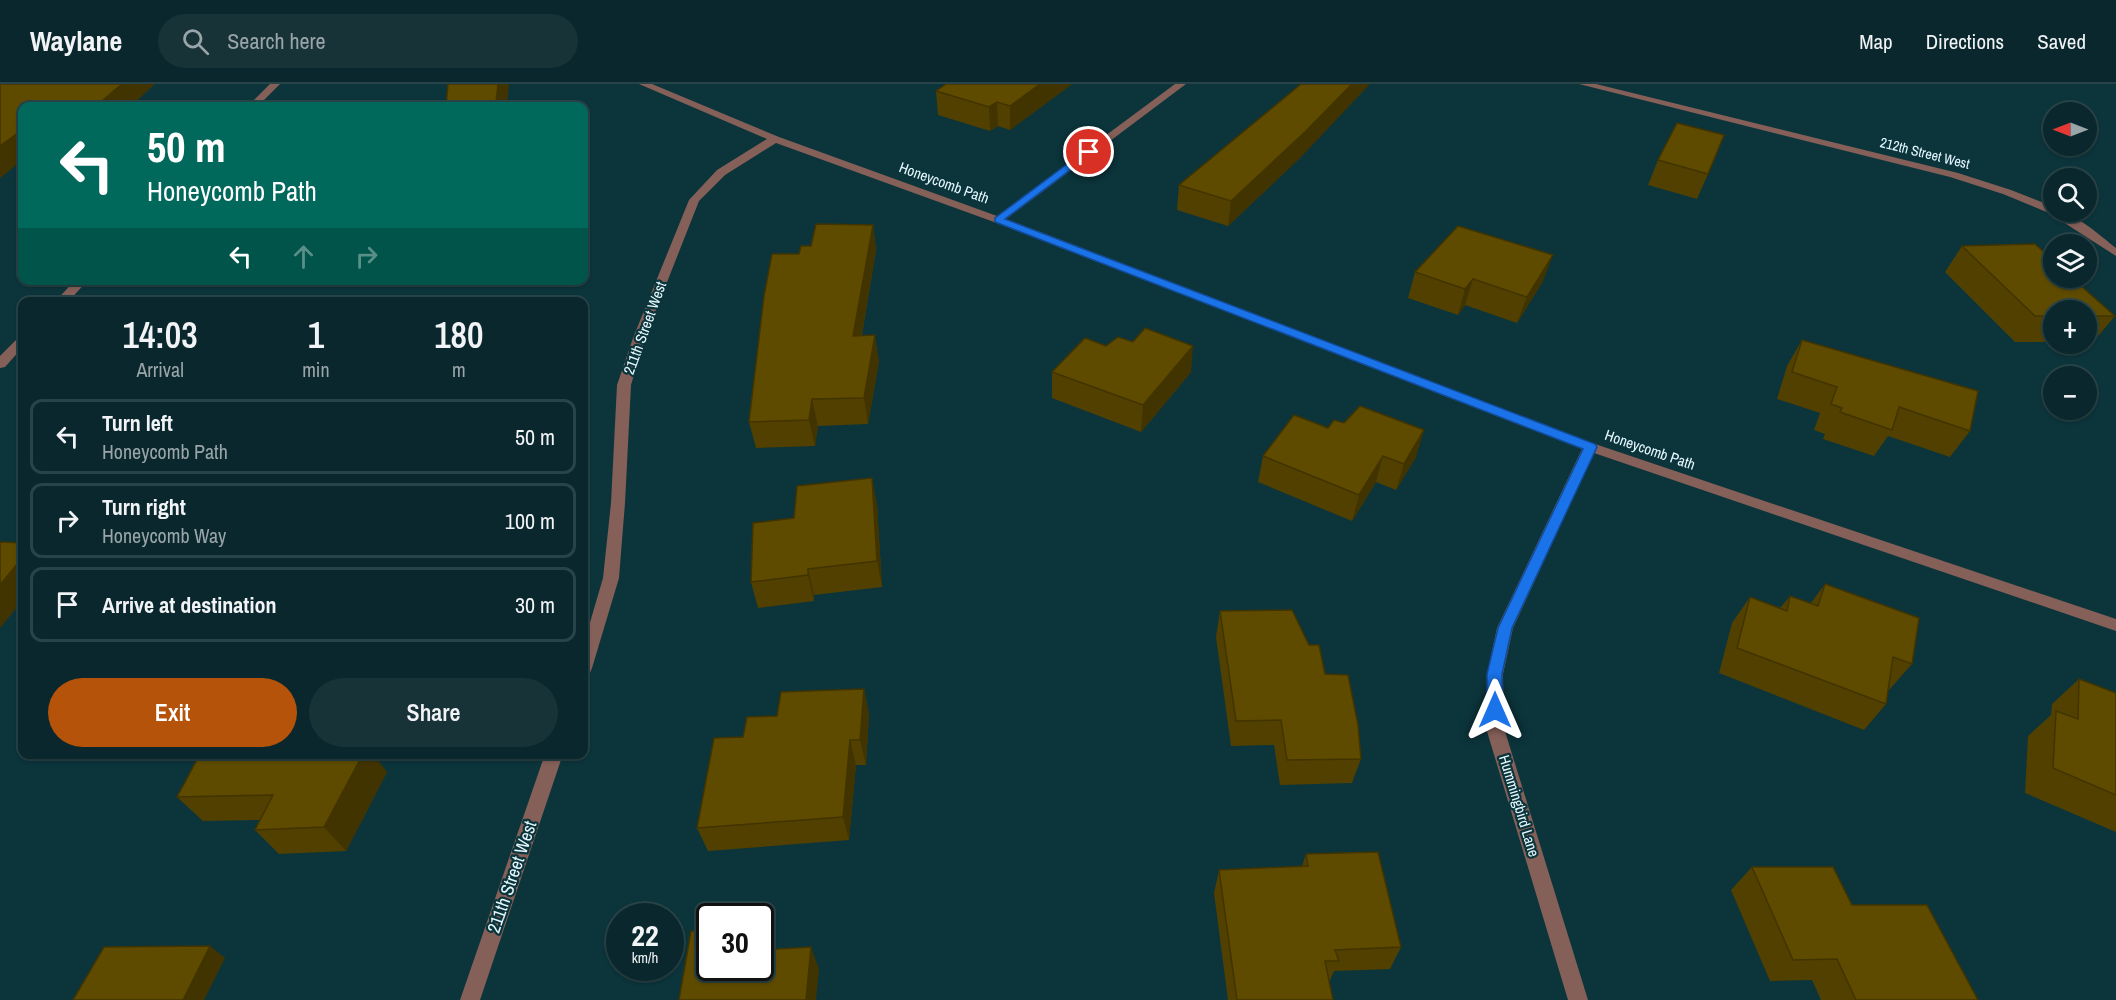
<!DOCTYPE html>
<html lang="en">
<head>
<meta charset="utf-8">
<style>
	body { margin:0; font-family:"Archivo Narrow",sans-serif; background:#173338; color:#f1f3f6; height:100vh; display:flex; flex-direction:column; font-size:22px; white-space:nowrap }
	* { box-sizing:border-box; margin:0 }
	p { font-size:20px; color:#99a5a9 }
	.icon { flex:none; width:33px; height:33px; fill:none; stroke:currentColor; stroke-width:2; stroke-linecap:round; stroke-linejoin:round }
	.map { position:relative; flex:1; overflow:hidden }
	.drawer { position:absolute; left:18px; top:213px; width:570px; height:462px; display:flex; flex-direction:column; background:#09272c; border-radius:12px; box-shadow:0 2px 4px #0004,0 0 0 2px #294448 }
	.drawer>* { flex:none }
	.top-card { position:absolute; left:18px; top:18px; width:570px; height:183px; border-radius:12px; box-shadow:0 2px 4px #0004,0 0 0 2px #294448; background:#00695c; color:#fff; overflow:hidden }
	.needle { width:39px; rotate:270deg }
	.tools { position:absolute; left:2043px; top:18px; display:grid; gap:12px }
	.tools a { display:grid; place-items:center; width:54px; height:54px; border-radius:50%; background:#09272c; box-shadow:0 2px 4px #0004,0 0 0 2px #294448; font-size:30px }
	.speed { position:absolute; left:606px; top:819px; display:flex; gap:12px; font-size:30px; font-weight:700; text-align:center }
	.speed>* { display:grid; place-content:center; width:78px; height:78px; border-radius:50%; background:#09272c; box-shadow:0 2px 4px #0004,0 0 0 2px #294448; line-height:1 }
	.speed small { font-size:15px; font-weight:400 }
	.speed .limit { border:3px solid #111; border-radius:9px; background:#fff; color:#111 }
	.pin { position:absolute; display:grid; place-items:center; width:51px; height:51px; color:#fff; margin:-26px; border:3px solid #fff; border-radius:50%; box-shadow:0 2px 6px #0007 }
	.me { position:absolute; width:66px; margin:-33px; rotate:0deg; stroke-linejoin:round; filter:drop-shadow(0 0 4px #0008) }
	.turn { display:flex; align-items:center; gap:21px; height:126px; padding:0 30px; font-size:27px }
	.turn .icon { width:78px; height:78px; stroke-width:2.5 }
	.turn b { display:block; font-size:42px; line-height:51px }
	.lanes { display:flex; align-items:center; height:57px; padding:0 30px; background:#0003; justify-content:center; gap:30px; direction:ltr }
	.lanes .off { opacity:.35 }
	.eta { display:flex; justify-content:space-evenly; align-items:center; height:102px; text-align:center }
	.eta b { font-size:36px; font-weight:600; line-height:42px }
	.action { display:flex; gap:12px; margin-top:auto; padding:12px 30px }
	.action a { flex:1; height:69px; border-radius:36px; background:#b45309; color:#fff; font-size:24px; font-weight:600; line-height:69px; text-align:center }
	.action a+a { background:#173338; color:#f1f3f6 }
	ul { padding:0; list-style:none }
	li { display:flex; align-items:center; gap:18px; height:75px; margin:0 12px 9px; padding:0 18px; border:3px solid #294448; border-radius:12px }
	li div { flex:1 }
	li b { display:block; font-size:22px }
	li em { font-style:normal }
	header { display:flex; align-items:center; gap:36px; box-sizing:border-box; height:84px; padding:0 30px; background:#09272c; border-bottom:2px solid #294448 }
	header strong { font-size:28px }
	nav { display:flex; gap:33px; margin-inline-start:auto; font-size:21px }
	.search { width:420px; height:54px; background:#173338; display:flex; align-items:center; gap:15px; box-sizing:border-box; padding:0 21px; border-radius:33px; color:#99a5a9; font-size:22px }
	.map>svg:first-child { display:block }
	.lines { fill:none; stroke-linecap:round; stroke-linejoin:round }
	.minor { fill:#856059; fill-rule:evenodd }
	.wall { fill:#514000 }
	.shaded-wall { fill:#423400 }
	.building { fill:#5e4b00; stroke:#423400; stroke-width:1.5 }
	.route { fill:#1a73e8; stroke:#114b97; stroke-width:1.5 }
	.labels { text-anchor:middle; stroke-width:4.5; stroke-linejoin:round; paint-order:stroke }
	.far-street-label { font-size:14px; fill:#e4f9fe; stroke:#0c343b }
	.street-label { font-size:15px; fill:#e4f9fe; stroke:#0c343b }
	.near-street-label { font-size:18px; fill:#e4f9fe; stroke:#0c343b }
</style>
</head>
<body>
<header>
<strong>Waylane</strong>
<div class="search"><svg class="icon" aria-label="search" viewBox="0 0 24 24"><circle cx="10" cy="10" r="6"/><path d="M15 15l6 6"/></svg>Search here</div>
<nav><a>Map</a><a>Directions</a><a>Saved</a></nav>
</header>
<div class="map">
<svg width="2116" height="916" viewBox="0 0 2116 916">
	<rect width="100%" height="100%" fill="#0c343b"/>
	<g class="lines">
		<g class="minor">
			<path d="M 270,0 L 280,0 L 258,22 L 248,22 Z"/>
			<path d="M 639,0 L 652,0 L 779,53 L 997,132 L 1175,0 L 1186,0 L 1006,135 L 1595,360 L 2116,535 L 2116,547 L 1594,369 L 1513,544 L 1503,590 L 1504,644 L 1588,916 L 1568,916 L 1486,644 L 1487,590 L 1497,544 L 1582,365 L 994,138 L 776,59 L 725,91 L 699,117 L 645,254 L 631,301 L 625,419 L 619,494 L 592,584 L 590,589 L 584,590 L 584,559 L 603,494 L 611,419 L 617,301 L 633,254 L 689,116 L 717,86 L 767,55 Z"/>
			<path d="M 1579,0 L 1596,0 L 1958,89 L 2011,106 L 2054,123 L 2054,128 C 2076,128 2099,151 2116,164 L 2116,172 L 2049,129 L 2003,110 L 1950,93 Z"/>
			<path d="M 75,196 L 88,196 L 68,218 L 55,218 Z"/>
			<path d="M 22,253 L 22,264 L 5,283 L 0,284 L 0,272 L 18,254 Z"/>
			<path d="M 545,670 L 563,670 L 480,916 L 460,916 Z"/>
		</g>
	</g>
	<g class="wall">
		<path d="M 0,0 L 22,22 L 22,76 L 0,94 Z"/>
		<path d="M 946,0 L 1072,0 L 1010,46 L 998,42 L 990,47 L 938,31 L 936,7 Z"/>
		<path d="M 1302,72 L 1228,142 L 1177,126 L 1179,101 Z"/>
		<path d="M 1658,76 L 1708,90 L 1697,115 L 1648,101 Z"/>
		<path d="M 873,141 L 876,166 L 862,251 L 879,277 L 868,340 L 818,342 L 815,362 L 756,364 L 749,338 L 799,170 L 811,162 Z"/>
		<path d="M 1962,162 L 2115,232 L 2093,258 L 2086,258 L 2086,226 L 2054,226 L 2054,258 L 2015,258 L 1945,188 Z"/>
		<path d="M 1415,188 L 1543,197 L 1517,239 L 1465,221 L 1458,231 L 1408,214 Z"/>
		<path d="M 1802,256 L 1970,347 L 1950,373 L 1888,352 L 1874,372 L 1823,355 L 1825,350 L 1814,346 L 1820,329 L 1777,315 L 1787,282 Z"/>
		<path d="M 1133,258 L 1191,288 L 1141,348 L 1052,314 L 1052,288 L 1106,262 Z"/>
		<path d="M 1344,339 L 1416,373 L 1396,406 L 1376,398 L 1352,437 L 1258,398 L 1263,372 L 1328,344 Z"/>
		<path d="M 877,420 L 882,503 L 814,511 L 814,517 L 758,524 L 751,498 L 794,434 Z"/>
		<path d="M 1825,500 L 1912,580 L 1889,606 L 1888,605 L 1886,620 L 1864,646 L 1719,589 L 1732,539 L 1750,513 L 1780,524 L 1790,512 L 1811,519 Z"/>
		<path d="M 1220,527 L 1309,561 L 1325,590 L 1361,675 L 1352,699 L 1280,701 L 1274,661 L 1231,662 L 1216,553 Z"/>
		<path d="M 2079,595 L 2116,609 L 2116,748 L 2025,709 L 2028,652 L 2051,631 L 2052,620 Z"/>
		<path d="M 864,605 L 869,630 L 866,681 L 856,681 L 849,756 L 708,767 L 697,744 L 743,653 L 777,632 Z"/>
		<path d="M 387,688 L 346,767 L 279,770 L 255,746 L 260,736 L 203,737 L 177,713 Z"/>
		<path d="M 1306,770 L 1401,863 L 1390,885 L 1334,887 L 1329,899 L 1333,916 L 1228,916 L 1214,809 L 1219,786 L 1302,782 Z"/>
		<path d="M 1752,783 L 1852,821 L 1978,916 L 1821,916 L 1812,896 L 1770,897 L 1731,806 Z"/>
	</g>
	<g class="shaded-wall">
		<path d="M 122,0 L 155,0 L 131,22 L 96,22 Z"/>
		<path d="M 498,0 L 509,0 L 507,22 L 473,22 Z"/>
		<path d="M 1040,0 L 1072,0 L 1010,46 L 1010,22 Z"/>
		<path d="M 1352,0 L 1370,0 L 1302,72 L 1228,142 L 1231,117 Z"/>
		<path d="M 997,18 L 998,42 L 990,47 L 989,23 Z"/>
		<path d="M 18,49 L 22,56 L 22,76 L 0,94 L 0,62 Z"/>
		<path d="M 873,141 L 876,166 L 857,278 L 853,252 Z"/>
		<path d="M 1553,171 L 1543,197 L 1517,239 L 1527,213 Z"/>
		<path d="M 1473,195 L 1465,221 L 1458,231 L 1465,205 Z"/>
		<path d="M 875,251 L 879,277 L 868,340 L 864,314 Z"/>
		<path d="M 1193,262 L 1191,288 L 1141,348 L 1143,321 Z"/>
		<path d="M 812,315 L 818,342 L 815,362 L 809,336 Z"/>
		<path d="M 1424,346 L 1416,373 L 1396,406 L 1404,380 Z"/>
		<path d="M 1383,372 L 1376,398 L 1352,437 L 1359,411 Z"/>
		<path d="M 872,394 L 877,420 L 882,503 L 877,477 Z"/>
		<path d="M 22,474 L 22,517 L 0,544 L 0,501 Z"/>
		<path d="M 808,485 L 814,511 L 814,517 L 808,491 Z"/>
		<path d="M 864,605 L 869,630 L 866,681 L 860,656 Z"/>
		<path d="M 850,656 L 856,681 L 849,756 L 843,733 Z"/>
		<path d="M 363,670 L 373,670 L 387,688 L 346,767 L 324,743 Z"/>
		<path d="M 210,862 L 225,874 L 204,916 L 183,916 Z"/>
		<path d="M 811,863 L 819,885 L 816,916 L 806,916 Z"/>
	</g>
	<g class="building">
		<path d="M 0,0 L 122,0 L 96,22 L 22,22 L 22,49 L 18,49 L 0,62 Z"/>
		<path d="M 448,0 L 498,0 L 496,19 L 473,22 L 446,22 Z"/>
		<path d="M 946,0 L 1040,0 L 1010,22 L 997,18 L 989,23 L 936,7 Z"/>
		<path d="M 1301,0 L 1352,0 L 1306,47 L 1231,117 L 1179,101 Z"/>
		<path d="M 1677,39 L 1724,51 L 1708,90 L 1658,76 Z"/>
		<path d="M 816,140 L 873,141 L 853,252 L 875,251 L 864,314 L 812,315 L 809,336 L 749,338 L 764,212 L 772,170 L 799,170 L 801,162 L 811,162 Z"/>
		<path d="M 1458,142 L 1553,171 L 1527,213 L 1473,195 L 1465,205 L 1415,188 Z"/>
		<path d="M 2035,160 L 2054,177 L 2054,194 L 2072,194 L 2115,232 L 2086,232 L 2086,226 L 2054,226 L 2054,232 L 2035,232 L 1962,162 Z"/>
		<path d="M 1145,244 L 1193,262 L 1143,321 L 1052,288 L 1085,254 L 1106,262 L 1118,253 L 1133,258 Z"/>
		<path d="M 1802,256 L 1978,307 L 1970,347 L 1899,323 L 1892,346 L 1840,328 L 1842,324 L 1831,320 L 1837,303 L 1792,288 Z"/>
		<path d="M 1360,322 L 1424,346 L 1404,380 L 1383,372 L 1359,411 L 1263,372 L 1294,331 L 1328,344 L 1334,336 L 1344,339 Z"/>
		<path d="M 872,394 L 877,477 L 808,485 L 808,491 L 751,498 L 753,439 L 794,434 L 797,402 Z"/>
		<path d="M 0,458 L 22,459 L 22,474 L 0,501 Z"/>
		<path d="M 1825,500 L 1919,534 L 1912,580 L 1893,573 L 1886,620 L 1737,564 L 1750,513 L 1787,527 L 1790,512 L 1818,522 Z"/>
		<path d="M 1292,526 L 1309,561 L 1319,561 L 1325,590 L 1348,591 L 1358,641 L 1361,675 L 1287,676 L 1281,636 L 1236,637 L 1220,527 Z"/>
		<path d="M 2079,595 L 2116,609 L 2116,711 L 2053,684 L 2056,627 L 2078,635 Z"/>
		<path d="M 864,605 L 860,656 L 850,656 L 843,733 L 697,744 L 714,654 L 743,653 L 747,633 L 777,632 L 781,608 Z"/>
		<path d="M 200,670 L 363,670 L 324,743 L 255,746 L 273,711 L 177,713 Z"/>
		<path d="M 1378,768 L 1401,863 L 1335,866 L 1339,877 L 1325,877 L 1333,916 L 1237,916 L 1219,786 L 1308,782 L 1306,770 Z"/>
		<path d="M 1752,783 L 1833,783 L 1852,821 L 1927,821 L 1978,916 L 1856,916 L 1837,875 L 1793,876 Z"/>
		<path d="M 691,847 L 710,847 L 710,884 L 760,884 L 760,866 L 811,863 L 806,916 L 679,916 Z"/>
		<path d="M 210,862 L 183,916 L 73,916 L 104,863 Z"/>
	</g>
	<path class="route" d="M 1086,66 L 1094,68 L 1005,135 L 1595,360 L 1597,363 L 1512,544 L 1502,590 L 1503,626 L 1501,631 L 1495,633 L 1490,631 L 1487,626 L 1487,590 L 1498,544 L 1583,365 L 995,138 L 995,134 Z"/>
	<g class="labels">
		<g class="far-street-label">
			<text transform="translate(1925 69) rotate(14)" y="5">212th Street West</text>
		</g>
		<g class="street-label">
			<text transform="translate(944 99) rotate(20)" y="5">Honeycomb Path</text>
			<text transform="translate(645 244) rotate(-70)" y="5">211th Street West</text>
			<text transform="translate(1650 366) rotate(19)" y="5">Honeycomb Path</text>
			<text transform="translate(1519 722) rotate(73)" y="5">Hummingbird Lane</text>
		</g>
		<g class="near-street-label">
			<text transform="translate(512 793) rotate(-71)" y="6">211th Street West</text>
		</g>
	</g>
</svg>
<div class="tools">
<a><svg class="needle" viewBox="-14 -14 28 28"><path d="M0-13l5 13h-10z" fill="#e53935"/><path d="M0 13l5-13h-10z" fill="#99a5a9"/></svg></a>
<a><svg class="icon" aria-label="search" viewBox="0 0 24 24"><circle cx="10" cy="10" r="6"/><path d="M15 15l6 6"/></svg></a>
<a><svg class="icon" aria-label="layers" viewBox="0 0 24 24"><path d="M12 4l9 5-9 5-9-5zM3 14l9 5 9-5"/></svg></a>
<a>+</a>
<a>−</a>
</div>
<div class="speed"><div>22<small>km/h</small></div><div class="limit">30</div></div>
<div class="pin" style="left:1089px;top:68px;background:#d93025"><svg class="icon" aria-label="arrive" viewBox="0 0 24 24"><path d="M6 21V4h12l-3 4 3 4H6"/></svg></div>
<svg class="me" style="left:1495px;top:626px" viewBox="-20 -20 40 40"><path d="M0-17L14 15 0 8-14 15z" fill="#1a73e8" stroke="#fff" stroke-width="4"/></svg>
<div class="top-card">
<div class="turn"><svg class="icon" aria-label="left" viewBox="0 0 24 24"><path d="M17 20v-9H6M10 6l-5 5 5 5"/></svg><div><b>50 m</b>Honeycomb Path</div></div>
<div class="lanes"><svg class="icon" aria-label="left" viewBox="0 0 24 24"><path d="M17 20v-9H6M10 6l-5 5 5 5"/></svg><svg class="icon off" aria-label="ahead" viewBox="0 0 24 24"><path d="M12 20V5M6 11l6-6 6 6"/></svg><svg class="icon off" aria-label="right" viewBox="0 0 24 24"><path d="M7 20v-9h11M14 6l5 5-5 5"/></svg></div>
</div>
<section class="drawer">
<div class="eta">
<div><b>14:03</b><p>Arrival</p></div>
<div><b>1</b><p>min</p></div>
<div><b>180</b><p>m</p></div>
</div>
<ul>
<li><svg class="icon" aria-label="left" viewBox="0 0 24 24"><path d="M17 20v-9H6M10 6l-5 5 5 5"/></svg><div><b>Turn left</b><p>Honeycomb Path</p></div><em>50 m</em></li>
<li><svg class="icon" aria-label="right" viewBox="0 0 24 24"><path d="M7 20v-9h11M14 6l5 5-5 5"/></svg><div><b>Turn right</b><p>Honeycomb Way</p></div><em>100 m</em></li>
<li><svg class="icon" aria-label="arrive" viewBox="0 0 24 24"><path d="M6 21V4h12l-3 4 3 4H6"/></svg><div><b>Arrive at destination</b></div><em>30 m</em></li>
</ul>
<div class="action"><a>Exit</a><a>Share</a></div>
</section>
</div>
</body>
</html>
